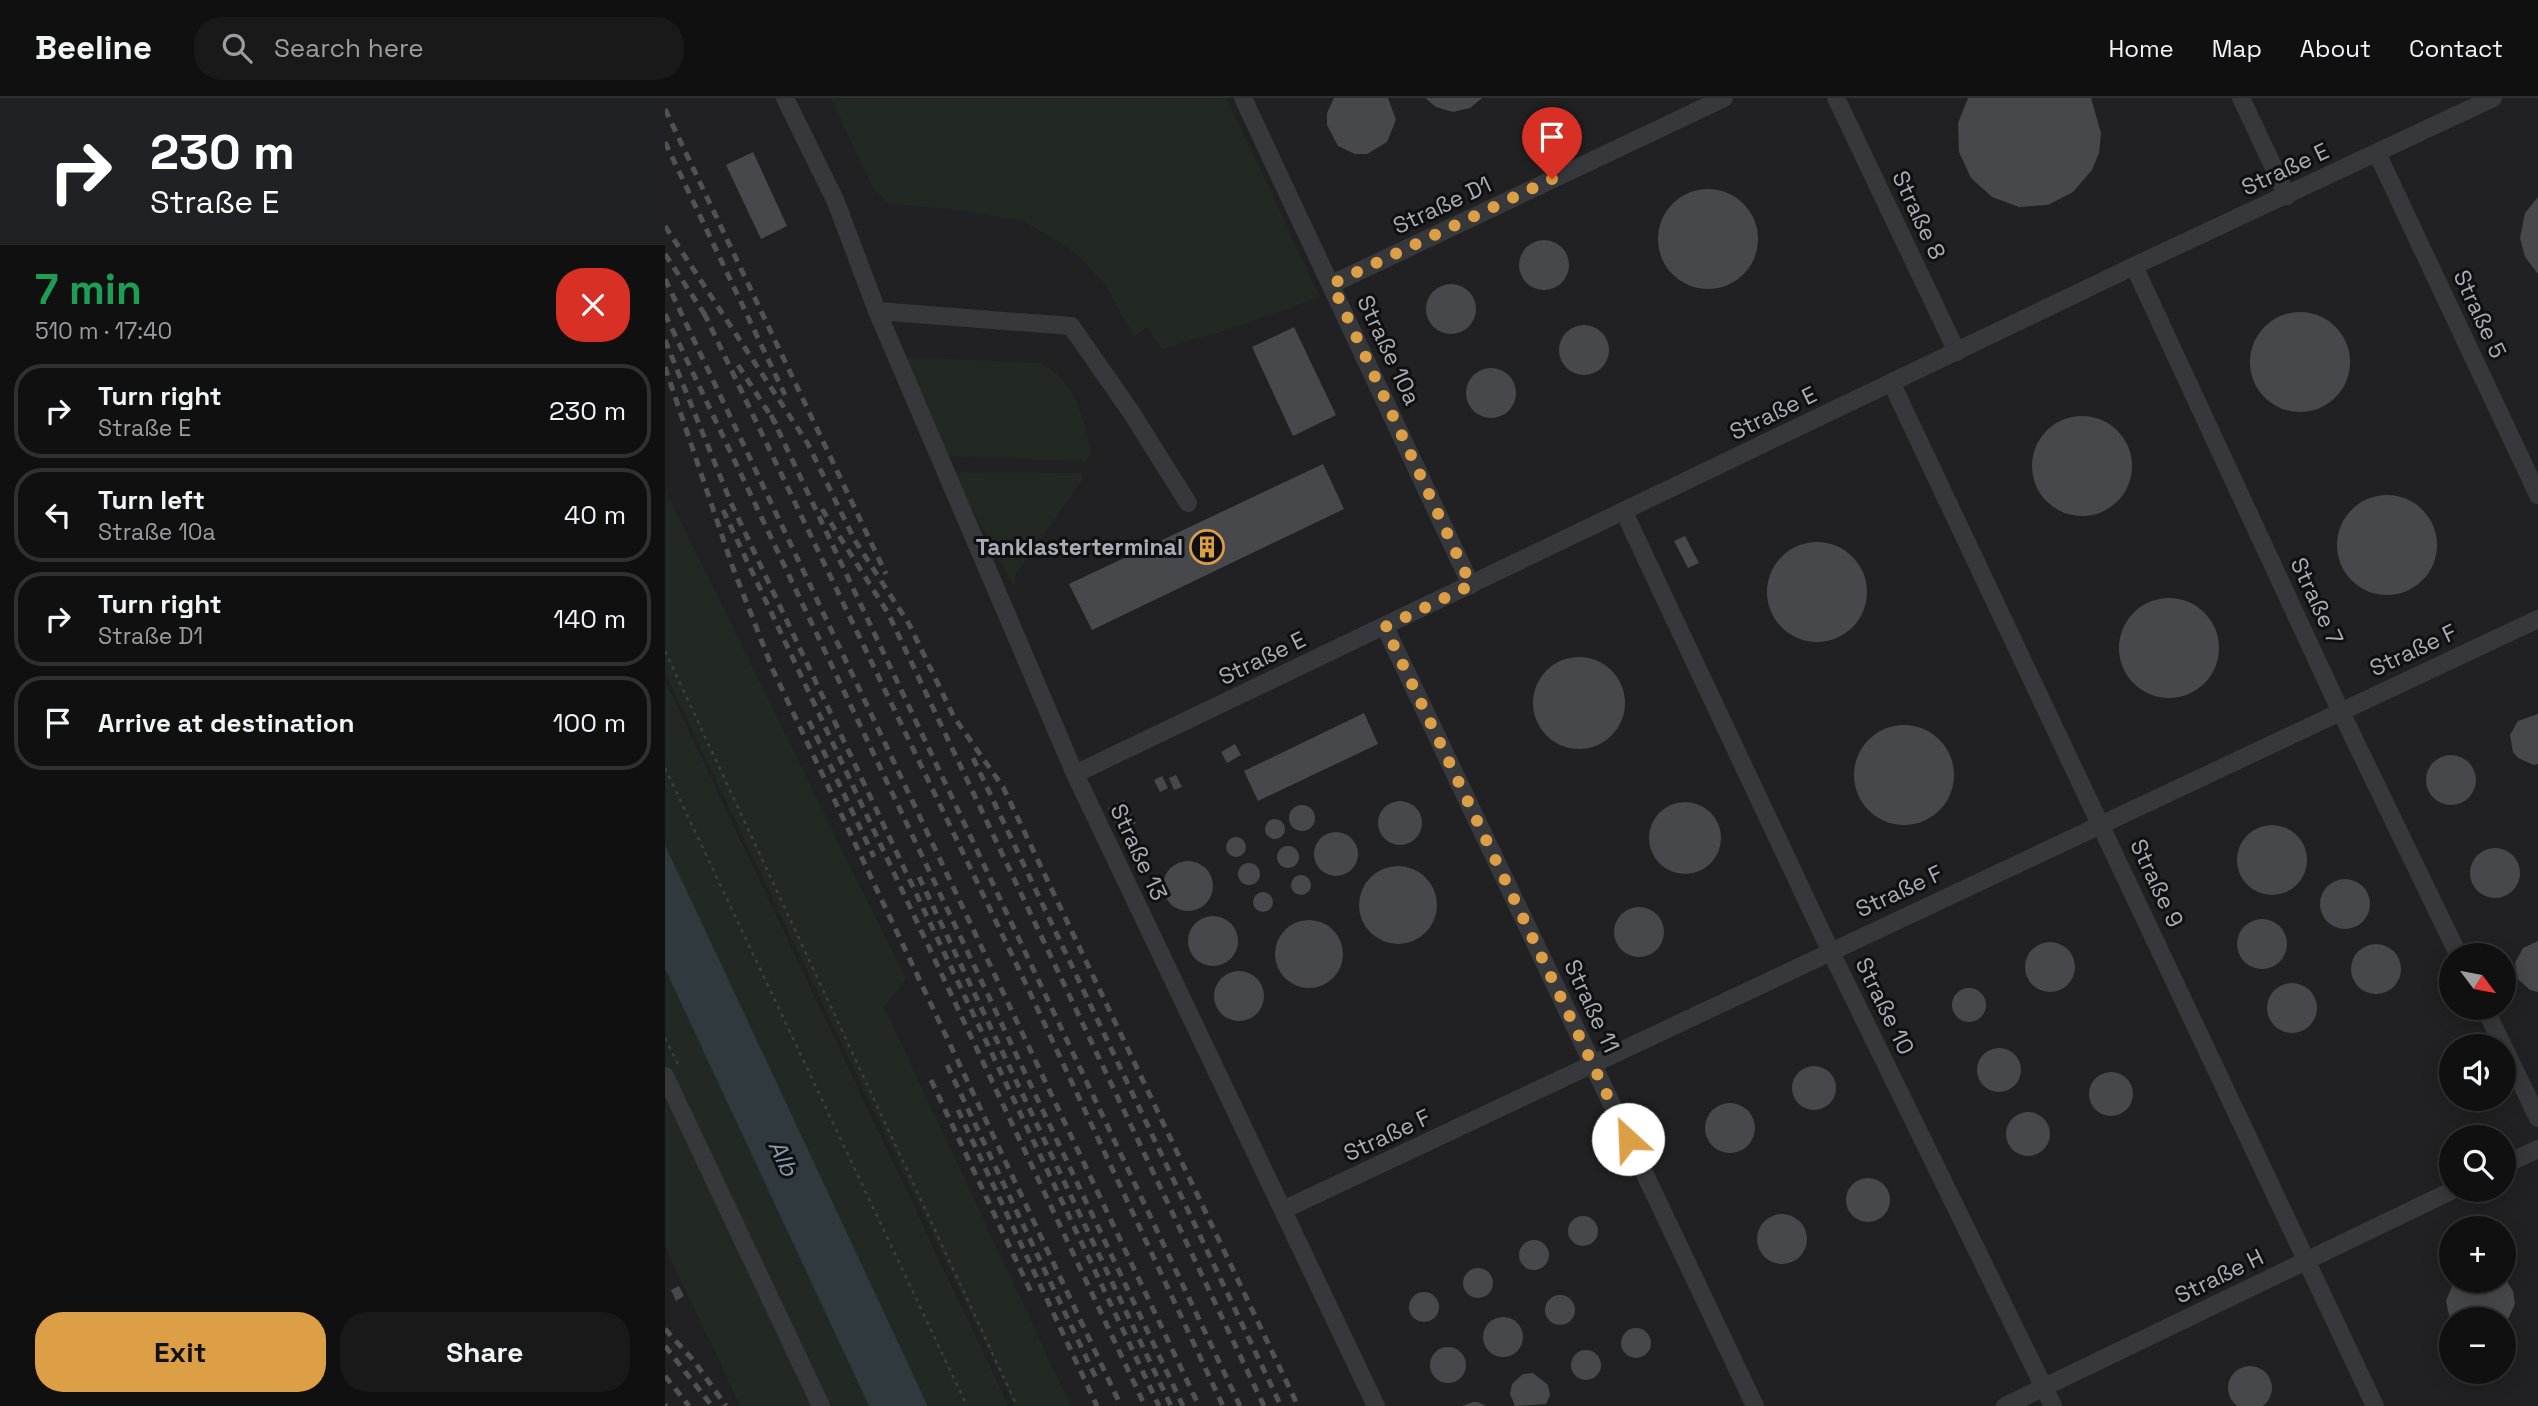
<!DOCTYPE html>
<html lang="en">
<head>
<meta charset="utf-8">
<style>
	body { margin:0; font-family:"Space Grotesk",sans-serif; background:#19191a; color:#f1f3f6; height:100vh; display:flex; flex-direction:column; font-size:26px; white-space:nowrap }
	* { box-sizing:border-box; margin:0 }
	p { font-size:23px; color:#9c9d9f }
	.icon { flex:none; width:38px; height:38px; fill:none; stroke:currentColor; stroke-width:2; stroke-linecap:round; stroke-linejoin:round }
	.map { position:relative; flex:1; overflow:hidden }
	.drawer { display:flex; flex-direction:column; background:#101011; width:665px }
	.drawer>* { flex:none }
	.top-card { background:#202124; color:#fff; overflow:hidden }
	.needle { width:46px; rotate:122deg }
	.controls { position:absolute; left:1774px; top:845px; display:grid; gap:14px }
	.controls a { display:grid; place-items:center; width:77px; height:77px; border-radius:50%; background:#101011; box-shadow:0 4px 18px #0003,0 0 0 2px #303031; font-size:35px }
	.pin { position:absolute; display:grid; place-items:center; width:60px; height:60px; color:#fff; margin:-72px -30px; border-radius:50% 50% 50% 0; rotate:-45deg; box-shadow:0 0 7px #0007 }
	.pin .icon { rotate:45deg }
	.me { position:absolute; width:77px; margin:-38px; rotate:335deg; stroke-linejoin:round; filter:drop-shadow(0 0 5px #0008) }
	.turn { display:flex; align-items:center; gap:24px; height:147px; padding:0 35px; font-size:32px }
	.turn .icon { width:91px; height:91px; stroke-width:2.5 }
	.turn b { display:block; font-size:49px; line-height:60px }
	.round { display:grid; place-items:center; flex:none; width:74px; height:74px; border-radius:28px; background:#19191a }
	.overview { display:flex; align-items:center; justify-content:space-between; height:119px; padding:0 35px }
	h1 { font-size:42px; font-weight:600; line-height:52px; color:#1e9e55 }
	.cta { display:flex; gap:14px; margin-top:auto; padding:14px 35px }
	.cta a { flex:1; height:80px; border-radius:28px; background:#dd9f46; color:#111; font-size:28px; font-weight:600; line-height:80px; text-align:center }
	.cta a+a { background:#19191a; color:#f1f3f6 }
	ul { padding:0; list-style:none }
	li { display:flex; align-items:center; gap:21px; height:94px; margin:0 14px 10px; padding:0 21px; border:4px solid #303031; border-radius:28px }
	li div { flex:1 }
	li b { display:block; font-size:26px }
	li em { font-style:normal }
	header { display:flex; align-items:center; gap:42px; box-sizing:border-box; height:98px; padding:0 35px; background:#101011; border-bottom:2px solid #303031 }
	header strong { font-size:33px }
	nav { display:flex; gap:38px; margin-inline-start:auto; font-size:24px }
	.search { width:490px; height:63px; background:#19191a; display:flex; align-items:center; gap:18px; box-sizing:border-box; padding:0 24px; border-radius:28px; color:#9c9d9f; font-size:26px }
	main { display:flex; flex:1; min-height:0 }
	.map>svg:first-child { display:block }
	.built { fill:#212124; fill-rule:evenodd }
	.green { fill:#222822 }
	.water { fill:#30393e }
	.building { fill:#47484c }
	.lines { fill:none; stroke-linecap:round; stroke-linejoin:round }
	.path { stroke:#3d3f42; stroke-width:2.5; stroke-dasharray:3.5 5; stroke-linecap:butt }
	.minor { stroke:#37383b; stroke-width:18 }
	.rail { stroke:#505256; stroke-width:5; stroke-dasharray:9 7; stroke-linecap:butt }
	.route { stroke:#dd9f46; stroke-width:12; stroke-dasharray:0 21.6 }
	.labels { text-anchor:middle; stroke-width:6; stroke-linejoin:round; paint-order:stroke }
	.street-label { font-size:23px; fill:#a9adb5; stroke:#101012 }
	.poi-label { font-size:23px; font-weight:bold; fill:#a9adb5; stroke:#101012; text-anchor:end }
	.water-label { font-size:24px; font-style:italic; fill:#839cad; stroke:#101012 }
</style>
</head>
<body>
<header>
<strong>Beeline</strong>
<div class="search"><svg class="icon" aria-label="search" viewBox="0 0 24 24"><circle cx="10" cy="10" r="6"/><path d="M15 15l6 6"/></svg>Search here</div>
<nav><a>Home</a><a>Map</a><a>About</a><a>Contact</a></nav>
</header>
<main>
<section class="drawer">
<div class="top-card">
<div class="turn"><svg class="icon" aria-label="right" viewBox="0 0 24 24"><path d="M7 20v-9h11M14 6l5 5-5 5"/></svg><div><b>230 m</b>Straße E</div></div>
</div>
<div class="overview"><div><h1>7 min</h1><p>510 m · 17:40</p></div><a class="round" style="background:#d93025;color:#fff"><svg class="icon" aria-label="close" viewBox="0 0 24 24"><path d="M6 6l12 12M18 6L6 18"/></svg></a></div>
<ul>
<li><svg class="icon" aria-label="right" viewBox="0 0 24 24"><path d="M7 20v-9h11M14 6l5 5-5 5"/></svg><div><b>Turn right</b><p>Straße E</p></div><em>230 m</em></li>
<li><svg class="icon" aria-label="left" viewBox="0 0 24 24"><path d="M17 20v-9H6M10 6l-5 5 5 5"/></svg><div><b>Turn left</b><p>Straße 10a</p></div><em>40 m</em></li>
<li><svg class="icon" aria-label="right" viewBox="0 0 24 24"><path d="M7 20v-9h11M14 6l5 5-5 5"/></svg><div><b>Turn right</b><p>Straße D1</p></div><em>140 m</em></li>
<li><svg class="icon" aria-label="arrive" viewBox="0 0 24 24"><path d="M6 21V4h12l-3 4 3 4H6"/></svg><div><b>Arrive at destination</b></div><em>100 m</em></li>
</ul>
<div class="cta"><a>Exit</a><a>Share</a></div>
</section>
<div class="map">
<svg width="1873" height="1308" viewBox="0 0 1873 1308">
	<rect width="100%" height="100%" fill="#151517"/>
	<g class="built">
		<path d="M 0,0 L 1873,0 L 1873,1308 L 344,1308 L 0,582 ZM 1787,858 L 1839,858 L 1839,910 L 1787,910 ZM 1787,948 L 1839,948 L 1839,1001 L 1787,1001 ZM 1787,1040 L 1839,1040 L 1839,1092 L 1787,1092 ZM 1787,1130 L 1839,1130 L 1839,1183 L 1787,1183 ZM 1787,1222 L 1839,1222 L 1839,1274 L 1787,1274 Z"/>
		<path d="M 0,1150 L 75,1308 L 0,1308 Z"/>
	</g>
	<g class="green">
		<path d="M 166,0 L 562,0 L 655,199 L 562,232 L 497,251 L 482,229 L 469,238 L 440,187 L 410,154 L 358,123 L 286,111 L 225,106 L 208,91 Z"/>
		<path d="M 239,259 L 375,265 C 410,281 418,320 427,355 L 420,363 L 279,358 Z"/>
		<path d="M 287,374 L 417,375 L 417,382 L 351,476 L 349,489 Z"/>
		<path d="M 0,392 L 241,881 L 219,909 L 406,1308 L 350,1308 L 0,575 Z"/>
		<path d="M 0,582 L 344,1308 L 263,1308 L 0,747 Z"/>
		<path d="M 0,871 L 204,1308 L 163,1308 L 0,968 Z"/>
		<path d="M 0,982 L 152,1308 L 75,1308 L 0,1150 Z"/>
	</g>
	<path class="water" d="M 0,747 L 21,791 L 263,1308 L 204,1308 L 202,1304 L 0,871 Z"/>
	<g class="building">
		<path d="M 669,0 L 723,0 L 731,22 L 722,44 L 702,56 L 690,56 L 673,48 L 662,27 L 662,15 Z"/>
		<path d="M 760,0 L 817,0 L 805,10 L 788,14 L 771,9 Z"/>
		<path d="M 1303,0 L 1426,0 L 1436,35 L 1434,55 L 1427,72 L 1408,94 L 1383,107 L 1354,109 L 1327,99 L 1306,80 L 1294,54 L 1293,25 Z"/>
		<path d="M 88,54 L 122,128 L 96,141 L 61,67 Z"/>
		<circle cx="1043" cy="141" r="50"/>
		<path d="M 1873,99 L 1873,176 L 1860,159 L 1855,140 L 1860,115 Z"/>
		<circle cx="879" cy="167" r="25"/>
		<circle cx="786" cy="211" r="25"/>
		<circle cx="1635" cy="264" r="50"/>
		<circle cx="919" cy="252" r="25"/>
		<path d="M 629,229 L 671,317 L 628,338 L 587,249 Z"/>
		<circle cx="826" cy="295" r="25"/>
		<circle cx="1417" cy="368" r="50"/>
		<path d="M 658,366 L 679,411 L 427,532 L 404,486 Z"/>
		<circle cx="1722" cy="447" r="50"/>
		<path d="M 1020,438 L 1034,465 L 1023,470 L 1009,443 Z"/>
		<circle cx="1152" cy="494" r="50"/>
		<circle cx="1504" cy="550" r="50"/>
		<circle cx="914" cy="605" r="46"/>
		<path d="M 699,615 L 713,646 L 593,703 L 579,673 Z"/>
		<path d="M 1873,616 L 1873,666 L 1869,667 L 1853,660 L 1848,654 L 1845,637 L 1853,623 Z"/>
		<circle cx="1239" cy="677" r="50"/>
		<path d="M 570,646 L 576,657 L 562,665 L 556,654 Z"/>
		<circle cx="1786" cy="682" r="25"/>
		<path d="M 511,677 L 517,689 L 509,692 L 504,680 Z"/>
		<path d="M 497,678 L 503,690 L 495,694 L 489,682 Z"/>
		<path d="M 459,702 L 471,725 L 455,733 L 443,710 Z"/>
		<circle cx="735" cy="725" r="22"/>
		<circle cx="1020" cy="740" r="36"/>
		<circle cx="637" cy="720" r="13"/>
		<circle cx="610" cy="731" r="10"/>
		<circle cx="1607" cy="762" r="35"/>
		<circle cx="671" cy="756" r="22"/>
		<circle cx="571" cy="749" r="10"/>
		<circle cx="623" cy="759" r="11"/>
		<circle cx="1830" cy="775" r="25"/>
		<circle cx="523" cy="788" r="25"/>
		<circle cx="584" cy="776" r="11"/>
		<circle cx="733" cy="807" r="39"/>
		<circle cx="636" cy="787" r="10"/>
		<circle cx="1680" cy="806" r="25"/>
		<circle cx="598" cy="804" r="10"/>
		<circle cx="974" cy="834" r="25"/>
		<circle cx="548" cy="843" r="25"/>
		<circle cx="1597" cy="846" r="25"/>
		<circle cx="644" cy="856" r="34"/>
		<path d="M 1873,843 L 1873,894 L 1865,892 L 1853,881 L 1850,865 L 1858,850 Z"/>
		<circle cx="1385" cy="869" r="25"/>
		<circle cx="1711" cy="871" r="25"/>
		<circle cx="574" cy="898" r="25"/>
		<circle cx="1627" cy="910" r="25"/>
		<circle cx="1304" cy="907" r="17"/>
		<circle cx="1334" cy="972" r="22"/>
		<circle cx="1149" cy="990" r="22"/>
		<circle cx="1446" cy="996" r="22"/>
		<circle cx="1065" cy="1030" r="25"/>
		<circle cx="1363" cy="1036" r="22"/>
		<circle cx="1203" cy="1102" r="22"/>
		<circle cx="1117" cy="1141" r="25"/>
		<circle cx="918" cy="1133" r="15"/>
		<circle cx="869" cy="1157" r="15"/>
		<circle cx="813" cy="1185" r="15"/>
		<path d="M 1839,1179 L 1848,1193 L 1850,1206 L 1839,1230 L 1839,1222 L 1785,1222 L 1781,1203 L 1789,1183 L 1839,1183 Z"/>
		<path d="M 14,1188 L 19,1198 L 11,1203 L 6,1192 Z"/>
		<circle cx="759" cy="1209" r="15"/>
		<circle cx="895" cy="1212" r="15"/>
		<circle cx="838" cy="1239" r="20"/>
		<circle cx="971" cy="1245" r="15"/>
		<circle cx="783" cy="1267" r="18"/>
		<circle cx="921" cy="1267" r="15"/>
		<circle cx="1585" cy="1290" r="22"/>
		<path d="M 868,1275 L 883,1287 L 885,1297 L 881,1306 L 850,1308 L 845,1296 L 847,1286 L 858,1276 Z"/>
		<path d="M 808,1304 L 813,1304 L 821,1308 L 797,1308 Z"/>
	</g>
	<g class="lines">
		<g class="path">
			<path d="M 0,553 L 352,1308"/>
			<path d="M 0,670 L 302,1308"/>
			<path d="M 0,940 L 13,966"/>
		</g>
		<g class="minor">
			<path d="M 120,0 L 171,104 L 212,213 L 406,228 L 466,314 L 523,405"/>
			<path d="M 578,0 L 806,487"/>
			<path d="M 1171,0 L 1292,254"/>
			<path d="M 1576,0 L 1622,98"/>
			<path d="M 1712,55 L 1873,397"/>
			<path d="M 1469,168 L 1675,612 L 1794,858"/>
			<path d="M 667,186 L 1059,0"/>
			<path d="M 212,213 L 410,676 L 711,1308"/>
			<path d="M 1227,286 L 1710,1308"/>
			<path d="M 959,414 L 1165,852 L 1388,1308"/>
			<path d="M 720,529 L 1090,1308"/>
			<path d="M 410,676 L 1469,168 L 1828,0"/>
			<path d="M 1820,910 L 1838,948"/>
			<path d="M 1839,950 L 1873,1020"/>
			<path d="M 0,978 L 156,1308"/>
			<path d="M 1839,1067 L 1873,1051"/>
			<path d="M 618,1112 L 1873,521"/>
			<path d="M 1340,1308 L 1788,1092"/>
		</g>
		<g class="rail">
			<path d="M 0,11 L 221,476"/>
			<path d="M 0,44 L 120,297"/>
			<path d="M 0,128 L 143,346 L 189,441 L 244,526 L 289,619 L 338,689 L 633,1308"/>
			<path d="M 0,156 L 44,223"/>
			<path d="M 0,181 L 534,1308"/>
			<path d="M 39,215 L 359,882 L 558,1308"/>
			<path d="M 0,216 L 518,1308"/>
			<path d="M 0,242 L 66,405 L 494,1308"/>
			<path d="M 73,267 L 111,326"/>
			<path d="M 0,269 L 68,470 L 108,572 L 456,1308"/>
			<path d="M 106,317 L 575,1308"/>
			<path d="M 157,411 L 223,515 L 599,1308"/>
			<path d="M 58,412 L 480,1308"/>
			<path d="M 144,623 L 209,759"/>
			<path d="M 308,660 L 616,1308"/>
			<path d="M 254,779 L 506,1308"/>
			<path d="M 282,967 L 431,1280"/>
			<path d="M 266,982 L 366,1194"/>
			<path d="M 293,1012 L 432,1308"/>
			<path d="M 0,1231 L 29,1263 L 61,1308"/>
			<path d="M 0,1248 L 47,1308"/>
			<path d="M 0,1278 L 24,1308"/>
			<path d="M 0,1306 L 1,1308"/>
		</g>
	</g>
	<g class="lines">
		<path class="route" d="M 887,81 L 667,186 L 806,487 L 720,529 L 963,1041"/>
	</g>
	<defs>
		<g id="building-ring" transform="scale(1.75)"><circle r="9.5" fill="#101012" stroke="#dd9f46" stroke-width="1.5"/><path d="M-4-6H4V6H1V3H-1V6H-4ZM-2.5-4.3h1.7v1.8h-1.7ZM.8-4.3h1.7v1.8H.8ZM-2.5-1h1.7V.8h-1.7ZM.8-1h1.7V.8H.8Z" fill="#dd9f46"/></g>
	</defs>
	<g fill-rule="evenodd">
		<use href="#building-ring" x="542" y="449"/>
	</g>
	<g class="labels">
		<g class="street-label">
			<text transform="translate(1620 71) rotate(-25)" y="8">Straße E</text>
			<text transform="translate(777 107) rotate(-25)" y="8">Straße D1</text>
			<text transform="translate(1254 117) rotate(65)" y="8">Straße 8</text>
			<text transform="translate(1815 216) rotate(65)" y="8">Straße 5</text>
			<text transform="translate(724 252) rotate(65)" y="8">Straße 10a</text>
			<text transform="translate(1108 315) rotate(-26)" y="8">Straße E</text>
			<text transform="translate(1652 503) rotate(65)" y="8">Straße 7</text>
			<text transform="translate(1748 552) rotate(-25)" y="8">Straße F</text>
			<text transform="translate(597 560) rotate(-26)" y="8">Straße E</text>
			<text transform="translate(474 754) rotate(65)" y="8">Straße 13</text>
			<text transform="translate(1492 785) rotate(65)" y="8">Straße 9</text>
			<text transform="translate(1234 793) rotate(-25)" y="8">Straße F</text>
			<text transform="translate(927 908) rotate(65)" y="8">Straße 11</text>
			<text transform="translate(1220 908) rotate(64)" y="8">Straße 10</text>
			<text transform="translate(722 1037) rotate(-25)" y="8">Straße F</text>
			<text transform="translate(1554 1178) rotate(-26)" y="8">Straße H</text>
		</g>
		<g class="poi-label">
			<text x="518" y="457">Tanklasterterminal</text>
		</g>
		<g class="water-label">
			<text transform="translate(118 1060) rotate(65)" y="8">Alb</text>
		</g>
	</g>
</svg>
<div class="controls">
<a><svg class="needle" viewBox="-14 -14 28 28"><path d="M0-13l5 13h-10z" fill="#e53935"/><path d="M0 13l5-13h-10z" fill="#9c9d9f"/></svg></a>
<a><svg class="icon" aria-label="sound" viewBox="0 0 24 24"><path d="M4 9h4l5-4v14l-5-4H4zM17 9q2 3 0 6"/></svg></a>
<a><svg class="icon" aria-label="search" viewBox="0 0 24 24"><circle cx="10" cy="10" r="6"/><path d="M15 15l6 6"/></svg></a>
<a>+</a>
<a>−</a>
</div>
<div class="pin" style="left:887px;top:81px;background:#d93025"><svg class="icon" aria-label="arrive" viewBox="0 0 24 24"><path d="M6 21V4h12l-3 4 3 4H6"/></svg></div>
<svg class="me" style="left:963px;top:1041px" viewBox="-20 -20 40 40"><circle r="19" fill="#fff"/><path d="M0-13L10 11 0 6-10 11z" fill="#dd9f46"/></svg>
</div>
</main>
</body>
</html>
